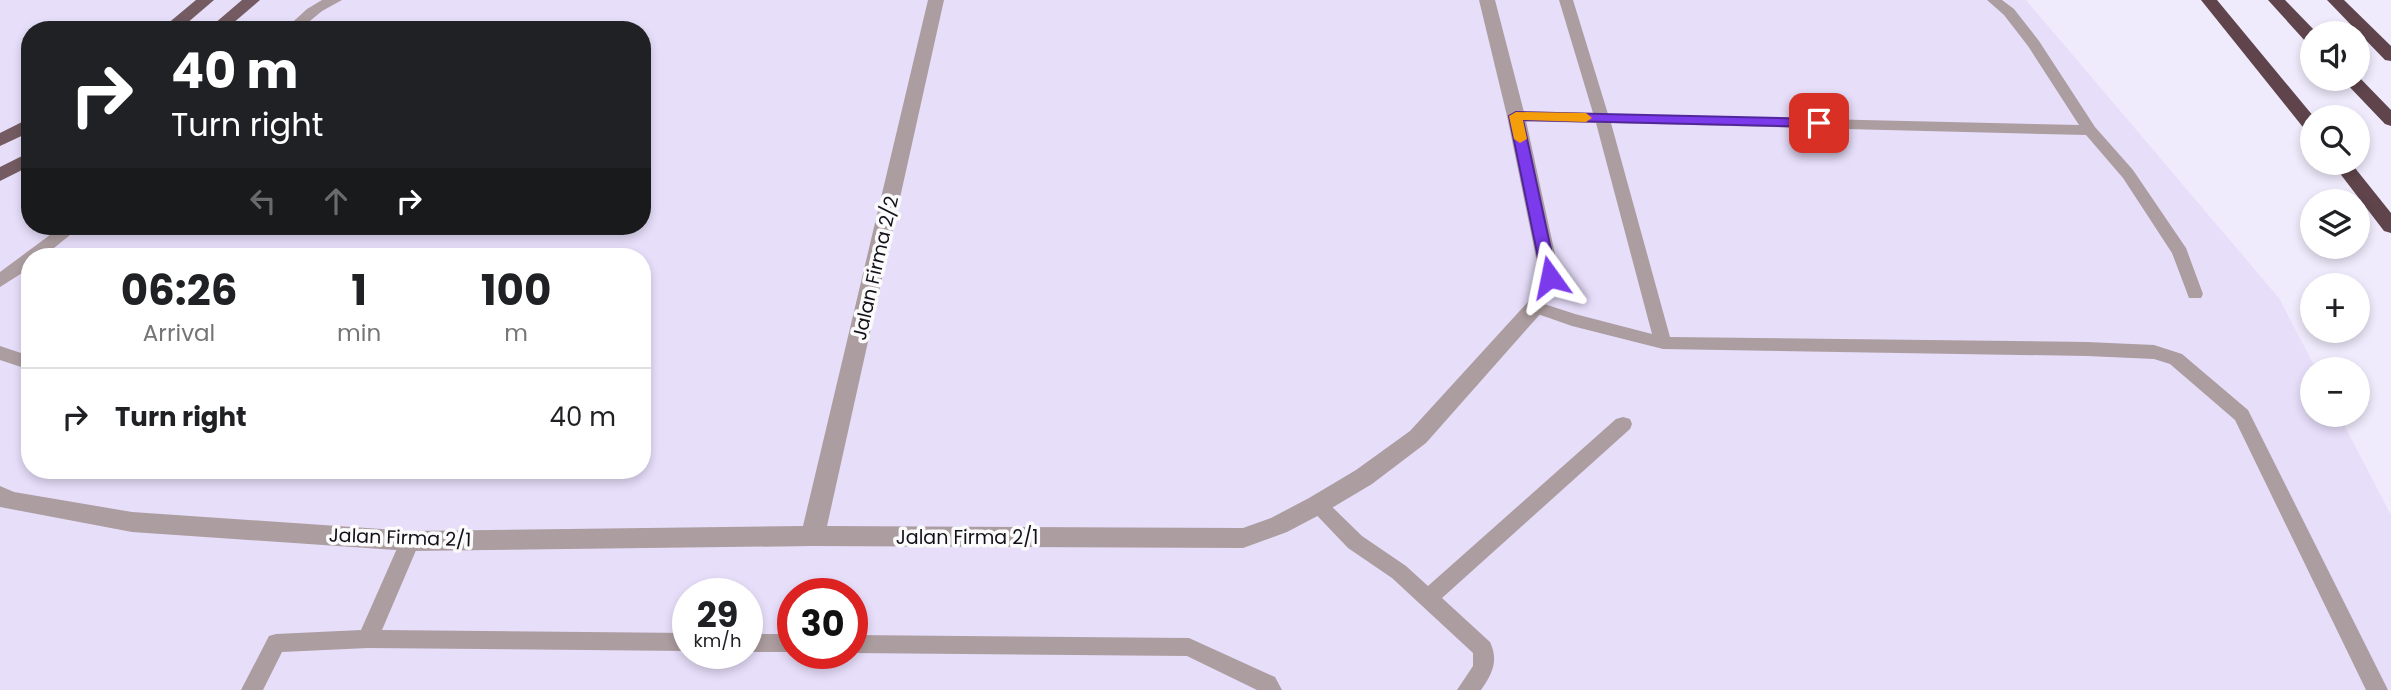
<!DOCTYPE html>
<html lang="en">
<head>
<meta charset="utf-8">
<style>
	body { margin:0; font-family:Poppins,sans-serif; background:#f6f6f6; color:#202124; height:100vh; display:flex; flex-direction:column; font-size:26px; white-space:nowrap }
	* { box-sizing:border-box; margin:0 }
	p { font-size:23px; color:#757577 }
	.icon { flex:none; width:38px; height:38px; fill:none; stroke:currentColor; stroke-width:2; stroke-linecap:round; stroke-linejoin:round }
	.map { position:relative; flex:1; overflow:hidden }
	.panel { position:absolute; left:21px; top:248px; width:630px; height:231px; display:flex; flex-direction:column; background:#fff; border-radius:28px; box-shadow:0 4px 10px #0003 }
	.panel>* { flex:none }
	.banner { position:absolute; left:21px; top:21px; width:630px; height:214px; border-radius:28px; box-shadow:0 4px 10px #0003; background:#202124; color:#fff; overflow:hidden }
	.tools { position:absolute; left:2300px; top:21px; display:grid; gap:14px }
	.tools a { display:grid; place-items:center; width:70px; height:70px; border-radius:50%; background:#fff; box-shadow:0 4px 10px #0003; font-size:35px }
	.speed { position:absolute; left:672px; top:578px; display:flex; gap:14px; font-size:35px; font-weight:700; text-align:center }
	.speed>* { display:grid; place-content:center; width:91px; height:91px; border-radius:50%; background:#fff; box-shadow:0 4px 10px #0003; line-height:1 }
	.speed small { font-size:18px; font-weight:400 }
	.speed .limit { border:10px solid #d22; background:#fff; color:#111 }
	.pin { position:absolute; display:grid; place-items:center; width:60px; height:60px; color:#fff; margin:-30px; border-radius:14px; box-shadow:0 4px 10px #0006 }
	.me { position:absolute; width:77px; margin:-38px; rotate:348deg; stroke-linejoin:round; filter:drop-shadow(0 0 5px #0008) }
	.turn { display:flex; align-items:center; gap:24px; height:147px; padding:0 35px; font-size:32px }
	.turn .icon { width:91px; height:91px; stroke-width:2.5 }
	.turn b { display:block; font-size:49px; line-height:60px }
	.lanes { display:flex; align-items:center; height:66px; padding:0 35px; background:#0003; justify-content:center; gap:35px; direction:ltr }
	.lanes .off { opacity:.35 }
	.eta { display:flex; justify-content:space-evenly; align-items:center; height:119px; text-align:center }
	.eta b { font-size:42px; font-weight:700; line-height:49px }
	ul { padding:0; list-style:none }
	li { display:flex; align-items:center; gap:21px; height:98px; padding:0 35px; border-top:2px solid #e0e0e0 }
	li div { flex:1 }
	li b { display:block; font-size:26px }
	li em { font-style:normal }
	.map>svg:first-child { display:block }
	.built { fill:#e7defa; fill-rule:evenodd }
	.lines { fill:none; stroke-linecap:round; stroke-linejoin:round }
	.lane { fill:#ac9da0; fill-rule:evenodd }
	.street { fill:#ac9da0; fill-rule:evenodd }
	.primary { fill:#735b61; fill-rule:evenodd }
	.highway { fill:#5f444b; fill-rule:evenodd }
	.route { fill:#7c3aed; stroke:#51269a; stroke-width:2 }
	.slow { fill:#f59e0b }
	.labels { text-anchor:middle; stroke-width:7; stroke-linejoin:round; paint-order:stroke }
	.street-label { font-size:19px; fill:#131019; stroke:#fbfbfb }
</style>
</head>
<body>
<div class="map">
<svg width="2391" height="690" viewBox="0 0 2391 690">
	<rect width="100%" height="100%" fill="#f0ebfc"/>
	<path class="built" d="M 0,0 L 2026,0 L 2279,298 L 2316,369 L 2312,369 L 2312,415 L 2339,415 L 2391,515 L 2391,690 L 0,690 ZM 30,30 L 642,30 L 642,226 L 30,226 ZM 30,257 L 642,257 L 642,471 L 30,471 ZM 688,593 L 747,593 L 747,653 L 688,653 ZM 793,593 L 852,593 L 852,653 L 793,653 Z"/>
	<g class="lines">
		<g class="lane">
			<path d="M 322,0 L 342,0 L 322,11 L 299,30 L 284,30 L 307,9 Z"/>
			<path d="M 1559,0 L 1573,0 L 1608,114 L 2079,125 L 2028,46 L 2004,15 L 1987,0 L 2002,0 L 2014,9 L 2039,41 L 2095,127 L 2133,170 L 2186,248 L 2203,294 L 2201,298 L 2189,298 L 2172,253 L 2123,178 L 2086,135 L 1611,123 L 1670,337 L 2087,342 L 2154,345 L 2182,354 L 2248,410 L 2388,690 L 2366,690 L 2235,420 L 2170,364 L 2154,359 L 2087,356 L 1663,349 L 1572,326 L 1529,311 L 1526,307 L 1529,303 L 1535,301 L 1575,314 L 1652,334 L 1596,123 L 1516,121 L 1509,116 L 1516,111 L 1593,113 Z"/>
			<path d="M 62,226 L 81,226 L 43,257 L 30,257 L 30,268 L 0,287 L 0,272 Z"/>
			<path d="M 0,346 L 30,356 L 30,370 L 0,360 Z"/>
			<path d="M 1623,417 L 1630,419 L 1632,424 L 1630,429 L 1442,598 L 1490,642 C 1499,661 1492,674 1481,690 L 1457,690 L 1473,666 L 1473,653 L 1392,578 L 1348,548 L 1307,505 L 1310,499 L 1317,497 L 1324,499 L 1362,536 L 1406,566 L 1428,586 L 1616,419 Z"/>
			<path d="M 410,533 L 417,535 L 420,541 L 382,630 L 688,633 L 688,651 L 368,648 L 282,652 L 263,690 L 241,690 L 269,636 L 276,634 L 361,630 L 403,535 Z"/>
			<rect x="747" y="634" width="46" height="18"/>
			<path d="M 852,635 L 1189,638 L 1275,677 L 1282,690 L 1257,690 L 1187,656 L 852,653 Z"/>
		</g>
		<path class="street" d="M 928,0 L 944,0 L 827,526 L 1243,528 L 1271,518 L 1309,498 L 1356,470 L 1410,431 L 1527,303 L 1540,277 L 1507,116 L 1479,0 L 1495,0 L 1525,116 L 1560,277 L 1542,312 L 1426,443 L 1372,484 L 1325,512 L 1287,532 L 1243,548 L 813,546 L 410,551 L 132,532 L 0,507 L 0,486 L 14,492 L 132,512 L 410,531 L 803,526 Z"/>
		<g class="primary">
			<path d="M 196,0 L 214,0 L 179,30 L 160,30 Z"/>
			<path d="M 242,0 L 260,0 L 225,30 L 207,30 Z"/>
			<path d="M 30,118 L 30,132 L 0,146 L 0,133 Z"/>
			<path d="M 30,152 L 30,166 L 0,181 L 0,167 Z"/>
		</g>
		<g class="highway">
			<path d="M 2201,0 L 2217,0 L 2314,117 L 2312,133 L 2306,131 Z"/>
			<path d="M 2268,0 L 2285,0 L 2317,33 L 2312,33 L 2312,43 L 2306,42 Z"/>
			<path d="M 2327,0 L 2344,0 L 2391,46 L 2391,61 L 2385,60 Z"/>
			<path d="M 2357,75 L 2391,110 L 2391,126 L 2385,124 L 2342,79 L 2357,79 Z"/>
			<path d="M 2332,163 L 2351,163 L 2391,213 L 2391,233 L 2384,231 Z"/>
		</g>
	</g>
	<path class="route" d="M 1516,112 L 1819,119 L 1826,123 L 1819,127 L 1523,120 L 1557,277 L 1550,282 L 1542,277 L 1509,116 Z"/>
	<path class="slow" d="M 1516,112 L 1586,113 L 1592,118 L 1586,122 L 1523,120 L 1527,139 L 1520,143 L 1514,139 L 1509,116 Z"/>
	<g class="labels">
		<g class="street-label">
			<text transform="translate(875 268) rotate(-77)" y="7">Jalan Firma 2/2</text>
			<text transform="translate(400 537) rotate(2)" y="7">Jalan Firma 2/1</text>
			<text x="967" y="544">Jalan Firma 2/1</text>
		</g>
	</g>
</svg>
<div class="tools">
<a><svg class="icon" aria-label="sound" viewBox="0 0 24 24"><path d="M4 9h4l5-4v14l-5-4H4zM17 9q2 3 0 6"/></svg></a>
<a><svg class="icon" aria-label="search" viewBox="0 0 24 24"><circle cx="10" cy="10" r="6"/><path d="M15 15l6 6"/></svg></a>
<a><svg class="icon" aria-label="layers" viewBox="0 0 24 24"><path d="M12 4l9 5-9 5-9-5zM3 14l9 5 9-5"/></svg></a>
<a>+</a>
<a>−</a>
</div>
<div class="speed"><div>29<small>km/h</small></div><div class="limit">30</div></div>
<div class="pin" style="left:1819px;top:123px;background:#d93025"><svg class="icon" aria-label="arrive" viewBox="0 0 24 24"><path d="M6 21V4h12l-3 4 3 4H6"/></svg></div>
<svg class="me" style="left:1550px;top:277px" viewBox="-20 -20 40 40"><path d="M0-17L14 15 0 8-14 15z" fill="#7c3aed" stroke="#fff" stroke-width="4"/></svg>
<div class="banner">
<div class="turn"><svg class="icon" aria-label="right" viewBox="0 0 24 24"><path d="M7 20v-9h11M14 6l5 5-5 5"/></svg><div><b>40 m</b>Turn right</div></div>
<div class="lanes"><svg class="icon off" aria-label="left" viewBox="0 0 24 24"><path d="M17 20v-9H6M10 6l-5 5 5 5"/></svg><svg class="icon off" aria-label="ahead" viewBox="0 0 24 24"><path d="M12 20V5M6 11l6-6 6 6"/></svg><svg class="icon" aria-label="right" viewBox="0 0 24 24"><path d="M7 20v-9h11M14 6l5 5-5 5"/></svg></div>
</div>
<section class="panel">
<div class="eta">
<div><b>06:26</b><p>Arrival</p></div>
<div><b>1</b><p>min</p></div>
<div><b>100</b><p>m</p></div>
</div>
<ul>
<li><svg class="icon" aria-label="right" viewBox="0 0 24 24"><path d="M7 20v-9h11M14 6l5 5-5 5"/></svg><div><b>Turn right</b></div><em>40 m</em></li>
</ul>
</section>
</div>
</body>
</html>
